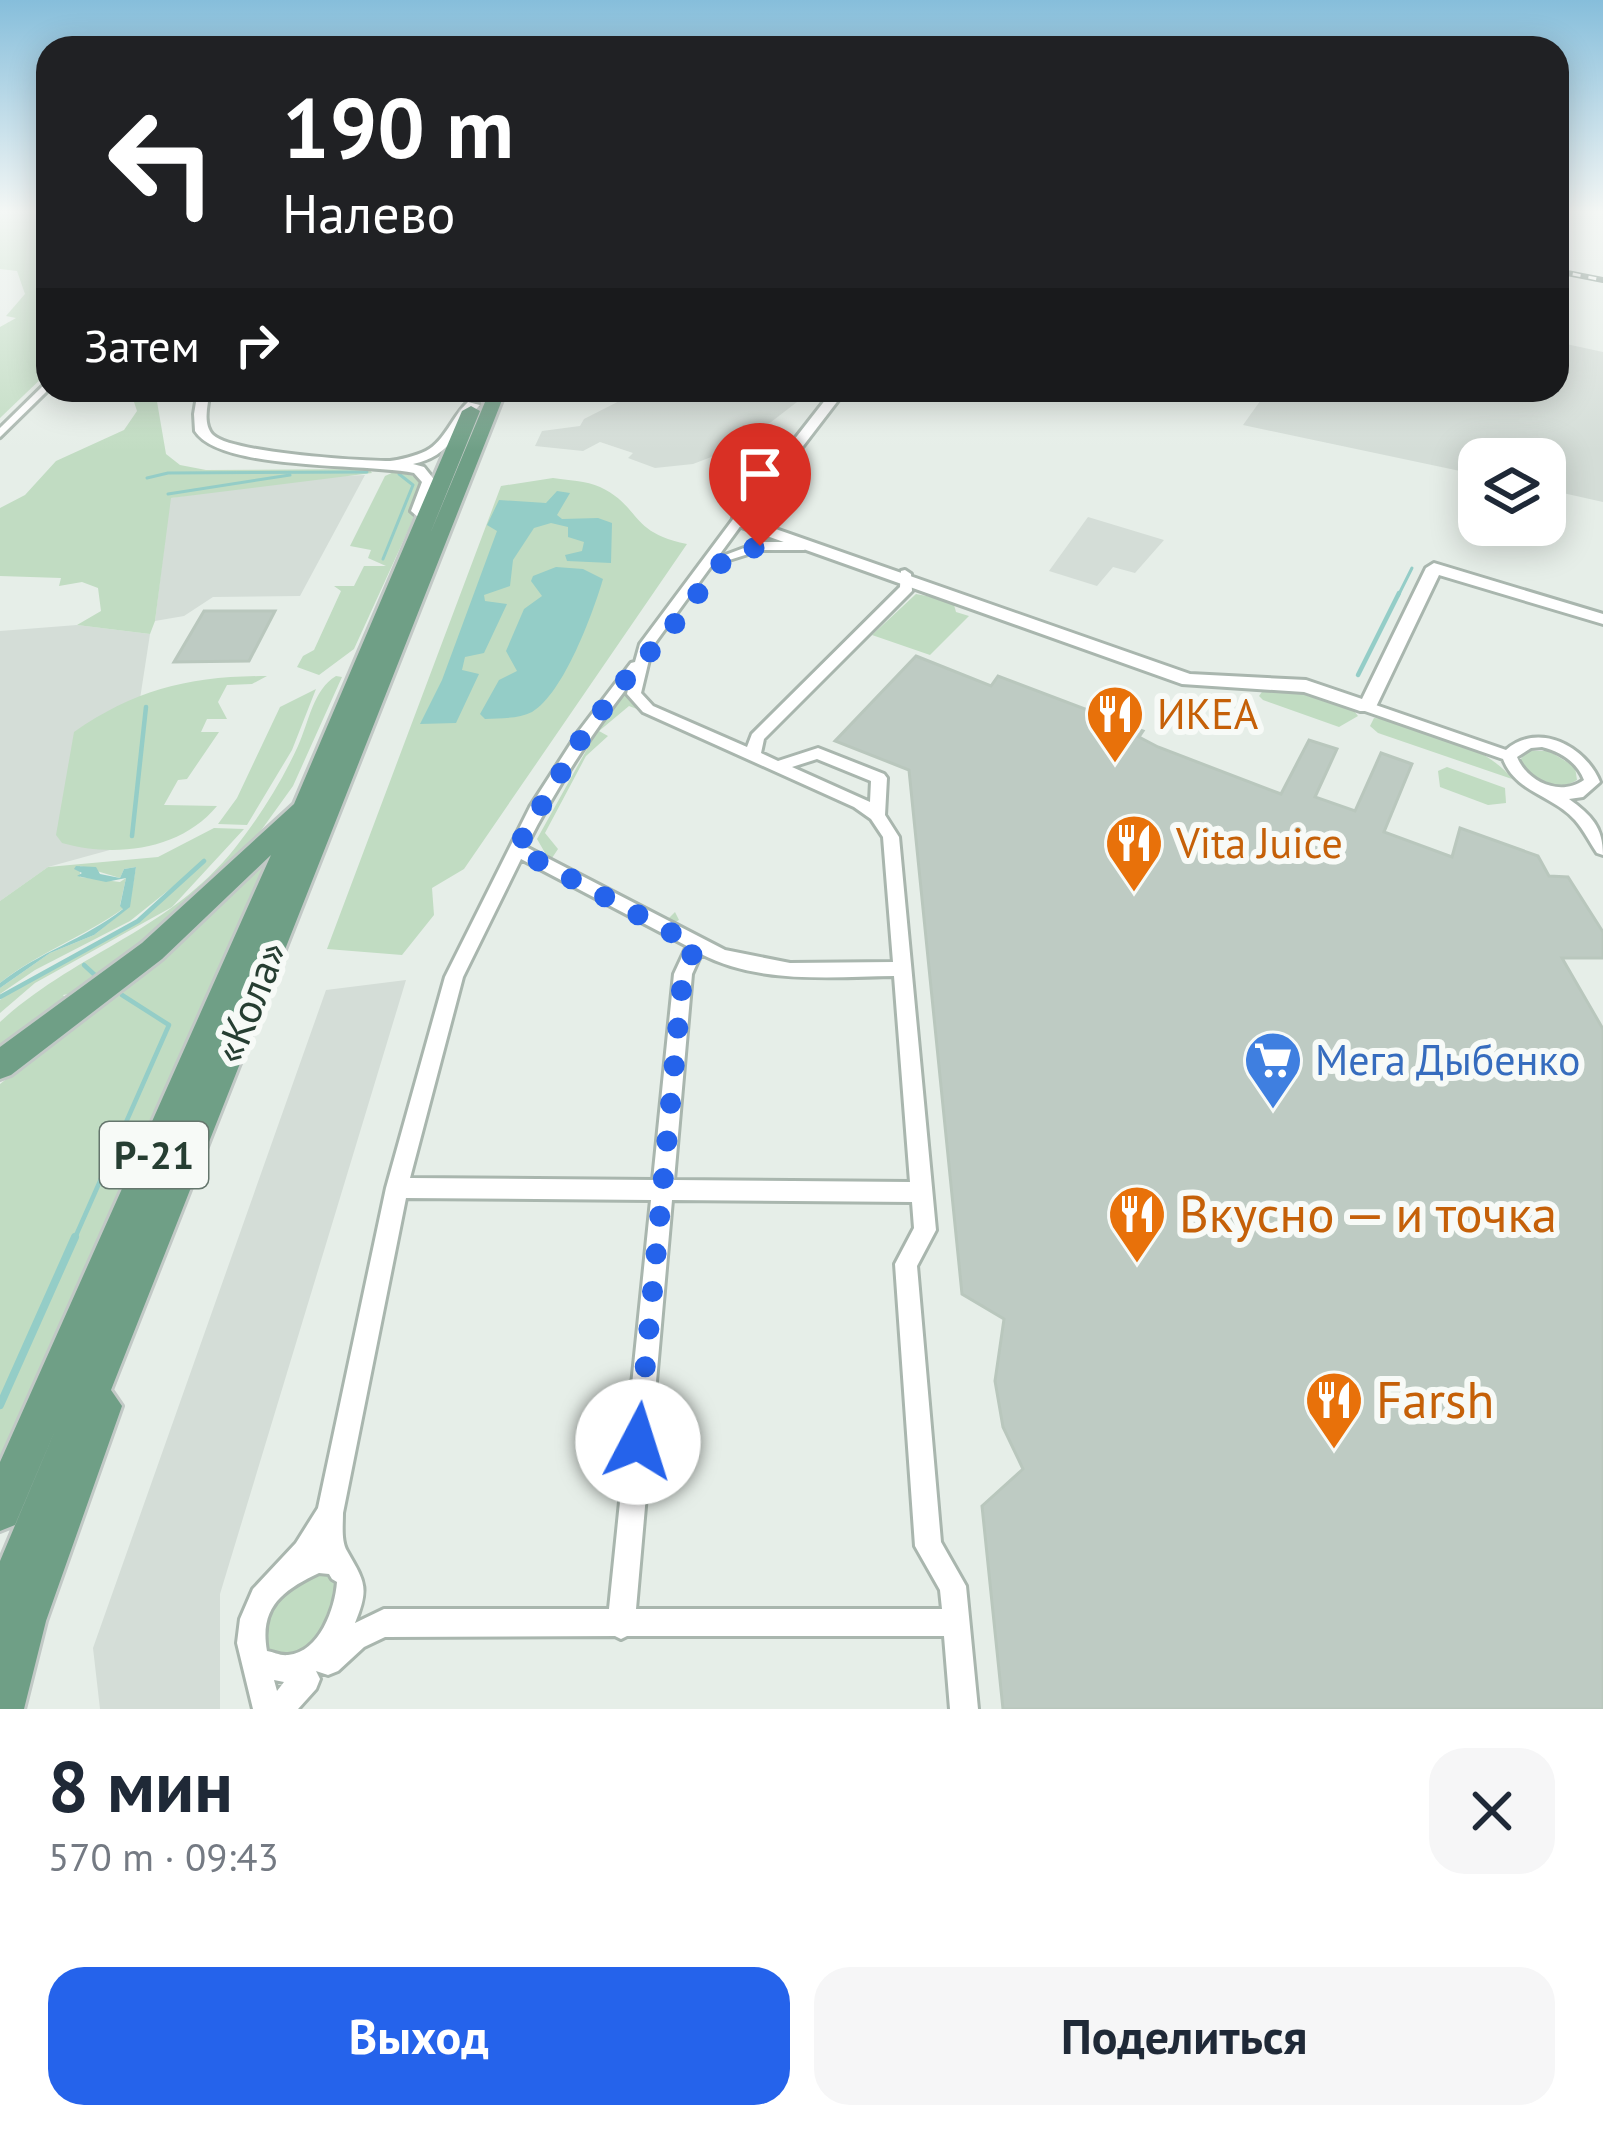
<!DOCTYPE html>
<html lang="ru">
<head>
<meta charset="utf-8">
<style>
	body { margin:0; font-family:"PT Sans",sans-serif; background:#f6f6f7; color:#1f2937; height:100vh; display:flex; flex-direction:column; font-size:45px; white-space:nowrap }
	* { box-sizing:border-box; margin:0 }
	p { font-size:39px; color:#747a83 }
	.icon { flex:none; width:66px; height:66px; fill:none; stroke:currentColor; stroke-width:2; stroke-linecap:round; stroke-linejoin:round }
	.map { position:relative; height:1709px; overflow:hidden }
	.side { display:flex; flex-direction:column; background:#fff; flex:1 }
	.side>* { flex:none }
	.hud { position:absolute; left:36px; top:36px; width:1533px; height:366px; border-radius:36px; box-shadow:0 6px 30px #0003; background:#202124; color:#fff; overflow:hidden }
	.buttons { position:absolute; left:1458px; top:438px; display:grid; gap:24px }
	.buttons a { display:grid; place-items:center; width:108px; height:108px; border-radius:24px; background:#fff; box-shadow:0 6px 30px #0003; font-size:60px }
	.pin { position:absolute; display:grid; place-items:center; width:102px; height:102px; color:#fff; margin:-123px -51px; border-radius:50% 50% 50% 0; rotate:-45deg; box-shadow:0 0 12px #0007 }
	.pin .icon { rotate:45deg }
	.me { position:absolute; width:132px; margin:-66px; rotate:5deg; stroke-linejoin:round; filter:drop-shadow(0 0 9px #0008) }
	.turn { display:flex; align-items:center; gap:42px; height:252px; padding:0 48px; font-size:54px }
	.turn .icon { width:156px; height:156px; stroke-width:2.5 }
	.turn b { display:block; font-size:84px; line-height:102px }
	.then { display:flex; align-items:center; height:114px; padding:0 48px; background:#0003; gap:24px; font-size:45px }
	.round { display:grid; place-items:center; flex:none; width:126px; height:126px; border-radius:36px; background:#f6f6f7 }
	.headline { display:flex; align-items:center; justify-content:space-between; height:204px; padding:0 48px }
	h1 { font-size:72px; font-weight:600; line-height:90px }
	.primary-button { display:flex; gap:24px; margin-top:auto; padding:24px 48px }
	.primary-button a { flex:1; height:138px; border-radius:36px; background:#2563eb; color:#fff; font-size:48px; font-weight:600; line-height:138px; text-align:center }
	.primary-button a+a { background:#f6f6f7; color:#1f2937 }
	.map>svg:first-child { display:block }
	.built { fill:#d4ddd7 }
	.green { fill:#c1dcc2 }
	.water { fill:#94cdc7 }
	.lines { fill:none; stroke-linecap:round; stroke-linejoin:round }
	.stream-far2 { stroke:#94cdc7; stroke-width:3 }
	.stream-far1 { stroke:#94cdc7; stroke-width:4.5 }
	.stream { stroke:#94cdc7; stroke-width:8 }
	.building { fill:#becbc3; stroke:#b9c7bd; stroke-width:3 }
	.minor-casing { stroke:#a9b6ae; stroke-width:6 }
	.tertiary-casing { stroke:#a9b6ae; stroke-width:6 }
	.primary-casing { stroke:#c2c9c6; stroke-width:6 }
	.minor { fill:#fff; fill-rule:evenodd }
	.tertiary { fill:#fff; fill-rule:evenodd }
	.primary { fill:#6f9f86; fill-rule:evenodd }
	.rail-casing { stroke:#61796d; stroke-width:6 }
	.rail { stroke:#f7faf7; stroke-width:3; stroke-dasharray:8; stroke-linecap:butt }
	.route { stroke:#2563eb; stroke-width:21; stroke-dasharray:0 37.8 }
	.labels { text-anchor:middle; stroke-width:12; stroke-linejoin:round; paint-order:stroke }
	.shield { fill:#f7faf7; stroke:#65766d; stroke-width:3 }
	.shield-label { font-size:39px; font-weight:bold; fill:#263e32 }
	.food-label { font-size:42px; fill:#c56008; stroke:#f7faf7; text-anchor:start }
	.street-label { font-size:42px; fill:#263e32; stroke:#f7faf7 }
	.shop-label { font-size:42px; fill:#366cbe; stroke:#f7faf7; text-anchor:start }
	.near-food-label { font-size:51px; fill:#c56008; stroke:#f7faf7; text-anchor:start }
</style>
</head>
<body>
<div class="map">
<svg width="1603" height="1709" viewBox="0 0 1603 1709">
	<rect width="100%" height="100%" fill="#e6eee8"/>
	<g class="built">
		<path d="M 1557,342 L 1603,352 L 1603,502 L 1545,489 L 1545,459 L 1479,459 L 1479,475 L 1243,425 L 1268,390 L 1557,390 Z"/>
		<path d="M 641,390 L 808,390 L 810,392 L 740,446 L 693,464 L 655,468 L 628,458 L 633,453 L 600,442 L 583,451 L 535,446 L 542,431 L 580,426 L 584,419 Z"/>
		<path d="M 365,475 L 300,596 L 213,597 L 184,616 L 155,621 L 170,498 L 305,478 Z"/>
		<path d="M 1088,517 L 1164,540 L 1135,573 L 1113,567 L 1097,586 L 1049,571 Z"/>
		<path d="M 77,625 L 150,634 L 117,848 L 48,867 L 0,901 L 0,631 Z"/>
		<path d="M 406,980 L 220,1594 L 220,1709 L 100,1709 L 93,1648 L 326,990 Z"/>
	</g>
	<g class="green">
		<path d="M 0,212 L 48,212 L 48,372 L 0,418 L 0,327 L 16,318 L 6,316 L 25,294 L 17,271 L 0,269 Z"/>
		<path d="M 130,390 L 155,390 L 166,454 L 180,465 L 206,470 L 369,469 L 372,473 L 171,498 L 155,621 L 150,634 L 77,625 L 101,611 L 98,588 L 82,582 L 59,586 L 61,578 L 0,576 L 0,508 L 25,495 L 56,461 L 124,430 L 137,411 Z"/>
		<path d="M 396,471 L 422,479 L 422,500 L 354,649 L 319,675 L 297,667 L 303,656 L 314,650 L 341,591 L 334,586 L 354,586 L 364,566 L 386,566 L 368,558 L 371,550 L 350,546 L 385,476 Z"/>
		<path d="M 553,478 C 567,480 587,481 600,487 C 642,507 628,532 687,544 L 464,869 L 432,888 L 434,915 L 402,955 L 327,949 L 501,486 Z"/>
		<path d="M 916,594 L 953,601 L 956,612 L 969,616 L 930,655 L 872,635 Z"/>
		<path d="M 267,676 L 252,684 L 227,685 L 218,702 L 227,719 L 207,719 L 201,732 L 219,732 L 187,779 L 178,780 L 164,805 L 217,806 C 181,850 115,858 62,843 L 56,835 L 74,732 C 136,689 191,676 267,676 Z"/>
		<path d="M 336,676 L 342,677 L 293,786 L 237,864 L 86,991 L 63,995 L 69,1003 L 0,1058 L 0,1022 C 78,951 167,933 235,848 C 259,818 282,781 298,746 C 309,722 313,690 336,676 Z"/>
		<path d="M 630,686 L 637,709 L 629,706 L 599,731 L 608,736 L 586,756 L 545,833 L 558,849 L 552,858 L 667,920 L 675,912 L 679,920 L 670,925 L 548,858 L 537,839 L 597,731 Z"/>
		<path d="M 316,689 L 292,750 L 247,825 L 218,824 L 237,798 L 280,707 Z"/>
		<path d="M 1264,689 C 1292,690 1342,690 1358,716 L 1339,727 L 1263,700 L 1259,696 Z"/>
		<path d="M 1374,718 C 1410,719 1492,749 1512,779 L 1378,733 L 1370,726 Z"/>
		<path d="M 1526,751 L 1549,751 L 1575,767 L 1577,780 C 1556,793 1531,781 1519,762 Z"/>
		<path d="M 1447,767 L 1505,788 L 1506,803 L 1488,805 L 1440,787 L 1438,771 Z"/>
		<path d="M 214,828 L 244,829 L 172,907 L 35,983 L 0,1013 L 0,1000 L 13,989 L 139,922 L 205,861 L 130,921 L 35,970 L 0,994 L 0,988 L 50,953 L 94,935 L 129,907 L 136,867 L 124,869 L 120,878 L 80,866 L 80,877 L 120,882 L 126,878 L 120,905 L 124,908 C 84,937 39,952 0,983 L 0,901 L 48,867 L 158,857 Z"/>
		<path d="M 263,860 L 270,861 L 0,1476 L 0,1084 L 194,931 Z"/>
		<path d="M 320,1572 L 337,1581 L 344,1597 L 312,1660 L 267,1652 L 262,1630 L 277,1593 Z"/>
	</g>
	<g class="water">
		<path d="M 557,491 L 570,493 L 557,515 L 562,519 L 598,518 L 612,523 L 611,563 L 567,561 L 565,555 L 582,551 L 584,542 L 568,537 L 568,527 L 551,523 L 534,528 L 513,560 L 510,586 L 484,595 L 485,601 L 507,604 L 484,653 L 465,657 L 462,670 L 479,674 L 456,723 L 420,724 L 442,680 L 497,531 L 487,525 L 499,500 L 546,503 Z"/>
		<path d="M 556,567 L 583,569 L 603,579 C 593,613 564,693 532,712 C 519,719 500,718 485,719 L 480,714 L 499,680 L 517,671 L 506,651 L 524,609 L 542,596 L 531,581 L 533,576 Z"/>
		<path d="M 76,866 L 96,867 L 100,874 L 120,878 L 124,869 L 136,867 L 130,907 L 94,935 L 50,953 L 0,988 L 0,983 C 39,952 85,939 123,909 L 120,906 L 126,878 L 106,882 L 77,876 L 82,873 L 74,869 Z"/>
	</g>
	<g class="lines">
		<g class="stream-far2">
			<path d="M 147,478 L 168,473 L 367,472"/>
			<path d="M 168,494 L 290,475"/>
			<path d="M 383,559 L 413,485 L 399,474"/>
			<path d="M 1398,596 L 1412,568"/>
		</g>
		<g class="stream-far1">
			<path d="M 1358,675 L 1399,593"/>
			<path d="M 132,836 L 146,707"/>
			<path d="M 84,965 L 97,977"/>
			<path d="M 0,997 L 138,921 L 204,861"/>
			<path d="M 74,1240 L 169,1025 L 122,995"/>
		</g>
		<path class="stream" d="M 0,1405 L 75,1237"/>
	</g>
	<g class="building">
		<path d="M 204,611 L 275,611 L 249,661 L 174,662 Z"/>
		<path d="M 916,656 L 991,686 L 998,676 L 1143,731 L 1139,737 L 1158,747 L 1281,794 L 1309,740 L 1337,749 L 1315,797 L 1355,811 L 1381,753 L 1412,764 L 1384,832 L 1452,857 L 1460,828 L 1538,856 L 1549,876 L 1568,877 L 1603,932 L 1603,958 L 1562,958 L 1603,1029 L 1603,1709 L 1003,1709 L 982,1506 L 1023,1469 L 1003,1427 L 995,1381 L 1004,1319 L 962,1294 L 909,770 L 835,741 Z"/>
	</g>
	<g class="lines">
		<g class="minor-casing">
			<g id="minor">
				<path d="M 48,381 L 48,390 L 0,437 L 0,428 Z"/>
				<path d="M 738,517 L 744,521 L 652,647 L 641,693 L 653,706 L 747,747 L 752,734 L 900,587 L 901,571 L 905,570 L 911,574 L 912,591 L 764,739 L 761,753 L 778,761 L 818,748 L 884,774 L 887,778 L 885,815 L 899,837 L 936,1230 L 917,1266 L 941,1542 L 966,1586 L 978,1709 L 950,1709 L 944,1636 L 627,1636 L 621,1639 L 615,1636 L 385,1637 L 364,1647 L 338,1671 L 328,1675 L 316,1671 L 320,1679 L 316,1689 L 298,1709 L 253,1709 L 237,1643 L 240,1619 L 253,1589 L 296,1543 L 318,1508 L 386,1188 L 445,977 L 530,807 L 579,731 L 631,663 L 635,662 L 640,644 L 734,518 ZM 629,685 L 627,694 L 643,712 L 854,807 L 871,819 L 883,837 L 893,962 L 790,963 L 725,950 L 526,847 C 555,789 590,736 629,685 ZM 817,759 L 871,781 L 870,802 L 792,767 ZM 521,859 L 687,946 L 674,974 L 653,1180 L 410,1178 L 463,977 ZM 701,954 C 759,984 831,977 894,976 L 910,1182 L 674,1180 L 692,974 ZM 406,1198 L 651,1200 L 609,1609 L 384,1609 L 355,1623 C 370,1587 364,1581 347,1551 C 341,1541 343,1525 343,1513 ZM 672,1200 L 912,1202 L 914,1228 L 895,1264 L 915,1546 L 940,1590 L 942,1609 L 636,1609 ZM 319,1573 L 329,1574 L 332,1579 L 337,1582 C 335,1608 320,1652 288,1655 C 280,1656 274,1652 267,1651 C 259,1607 283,1590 319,1573 ZM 274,1680 L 284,1682 L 277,1691 Z"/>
				<path d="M 760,542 L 804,542 L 810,546 L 804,550 L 761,550 L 726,561 L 720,557 Z"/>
				<path d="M 1367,702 L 1506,750 C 1539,721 1586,747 1600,782 L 1583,797 L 1569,799 C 1591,815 1603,827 1603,855 L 1597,853 C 1590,843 1584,830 1575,820 C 1553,795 1516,793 1503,759 L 1362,710 L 1360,707 ZM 1542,747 C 1561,752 1577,762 1584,780 C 1560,797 1527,782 1517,757 L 1531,748 Z"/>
			</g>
		</g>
		<g class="tertiary-casing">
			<g id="tertiary">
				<path d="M 198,390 L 210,390 C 208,404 202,424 213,435 C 232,453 360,461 390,461 C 400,460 416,456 426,451 C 445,441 452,417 468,402 L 480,405 C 454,431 453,455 413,464 L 424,467 L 436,482 L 427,511 L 433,518 L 425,523 L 411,511 L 422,482 L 414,473 C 366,463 220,471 195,431 L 194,414 Z"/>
				<path d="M 833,390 L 846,390 L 747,519 L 1190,674 L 1306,680 L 1362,699 L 1426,568 L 1434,563 L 1603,614 L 1603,624 L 1439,575 L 1374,711 L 1360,711 L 1304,692 L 1182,684 L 733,524 L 733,518 Z"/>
			</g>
		</g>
		<g class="primary-casing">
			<path id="primary" d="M 490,390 L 506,390 L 111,1390 L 122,1406 L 46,1621 L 24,1709 L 0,1709 L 0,1561 L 59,1421 L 15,1525 L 0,1531 L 0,1462 L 271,855 L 162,959 L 11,1075 L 0,1079 L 0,1047 L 142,943 L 294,804 L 462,411 L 471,406 L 480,411 L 430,534 Z"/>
		</g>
		<use href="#minor" class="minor"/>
		<use href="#tertiary" class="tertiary"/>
		<use href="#primary" class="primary"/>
		<g class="rail-casing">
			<path id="rail" d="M 1557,271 L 1603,280"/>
		</g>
		<use href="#rail" class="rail"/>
	</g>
	<linearGradient id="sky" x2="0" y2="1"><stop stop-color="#86bedb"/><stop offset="0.47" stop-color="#f4f7f5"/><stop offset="1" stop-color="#f4f7f5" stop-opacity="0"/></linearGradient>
	<rect width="1603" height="451" fill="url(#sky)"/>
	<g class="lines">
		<path class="route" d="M 638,1442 L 683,974 L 696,946 L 516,849 L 584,734 L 644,656 L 656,648 L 726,557 L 760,546"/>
	</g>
	<defs>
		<g id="restaurant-pin" transform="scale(3)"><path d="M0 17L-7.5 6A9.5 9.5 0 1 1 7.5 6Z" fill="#e8710a" stroke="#f7faf7"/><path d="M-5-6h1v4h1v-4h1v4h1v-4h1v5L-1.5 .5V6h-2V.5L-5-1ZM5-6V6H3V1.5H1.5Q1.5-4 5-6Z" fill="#fff"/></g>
		<g id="supermarket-pin" transform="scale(3)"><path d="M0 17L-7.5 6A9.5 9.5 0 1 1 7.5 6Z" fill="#3f7fe0" stroke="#f7faf7"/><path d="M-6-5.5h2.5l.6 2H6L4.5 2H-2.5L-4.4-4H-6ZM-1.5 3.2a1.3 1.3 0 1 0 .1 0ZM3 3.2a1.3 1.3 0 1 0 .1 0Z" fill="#fff"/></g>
	</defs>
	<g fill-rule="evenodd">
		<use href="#restaurant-pin" x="1115" y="714"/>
		<use href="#restaurant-pin" x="1134" y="843"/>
		<use href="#supermarket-pin" x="1273" y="1060"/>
		<use href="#restaurant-pin" x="1137" y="1214"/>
		<use href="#restaurant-pin" x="1334" y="1400"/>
	</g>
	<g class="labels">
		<rect class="shield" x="100" y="1122" width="108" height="66" rx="9"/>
		<g class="shield-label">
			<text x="154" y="1169">Р-21</text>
		</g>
		<g class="food-label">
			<text x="1157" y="729">ИКЕА</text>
			<text x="1176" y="858">Vita Juice</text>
		</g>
		<g class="street-label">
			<text transform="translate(250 1002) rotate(-68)" y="15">«Кола»</text>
		</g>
		<g class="shop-label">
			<text x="1315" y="1075">Мега Дыбенко</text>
		</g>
		<g class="near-food-label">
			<text x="1179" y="1232">Вкусно — и точка</text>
			<text x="1376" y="1418">Farsh</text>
		</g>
	</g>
</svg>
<div class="buttons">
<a><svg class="icon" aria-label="layers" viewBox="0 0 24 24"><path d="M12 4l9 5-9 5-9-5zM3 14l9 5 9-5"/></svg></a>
</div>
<div class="pin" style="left:760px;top:546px;background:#d93025"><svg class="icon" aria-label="arrive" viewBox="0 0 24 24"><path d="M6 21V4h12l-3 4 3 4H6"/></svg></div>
<svg class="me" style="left:638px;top:1442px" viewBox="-20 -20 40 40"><circle r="19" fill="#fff"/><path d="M0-13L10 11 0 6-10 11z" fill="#2563eb"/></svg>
<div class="hud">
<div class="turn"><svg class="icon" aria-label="left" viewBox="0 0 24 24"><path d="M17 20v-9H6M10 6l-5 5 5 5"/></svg><div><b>190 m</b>Налево</div></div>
<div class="then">Затем<svg class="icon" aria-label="right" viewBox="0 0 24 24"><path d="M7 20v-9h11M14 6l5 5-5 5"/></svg></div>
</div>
</div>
<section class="side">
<div class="headline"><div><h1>8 мин</h1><p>570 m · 09:43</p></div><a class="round"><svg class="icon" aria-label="close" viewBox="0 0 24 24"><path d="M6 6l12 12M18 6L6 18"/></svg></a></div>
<div class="primary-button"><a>Выход</a><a>Поделиться</a></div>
</section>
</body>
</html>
